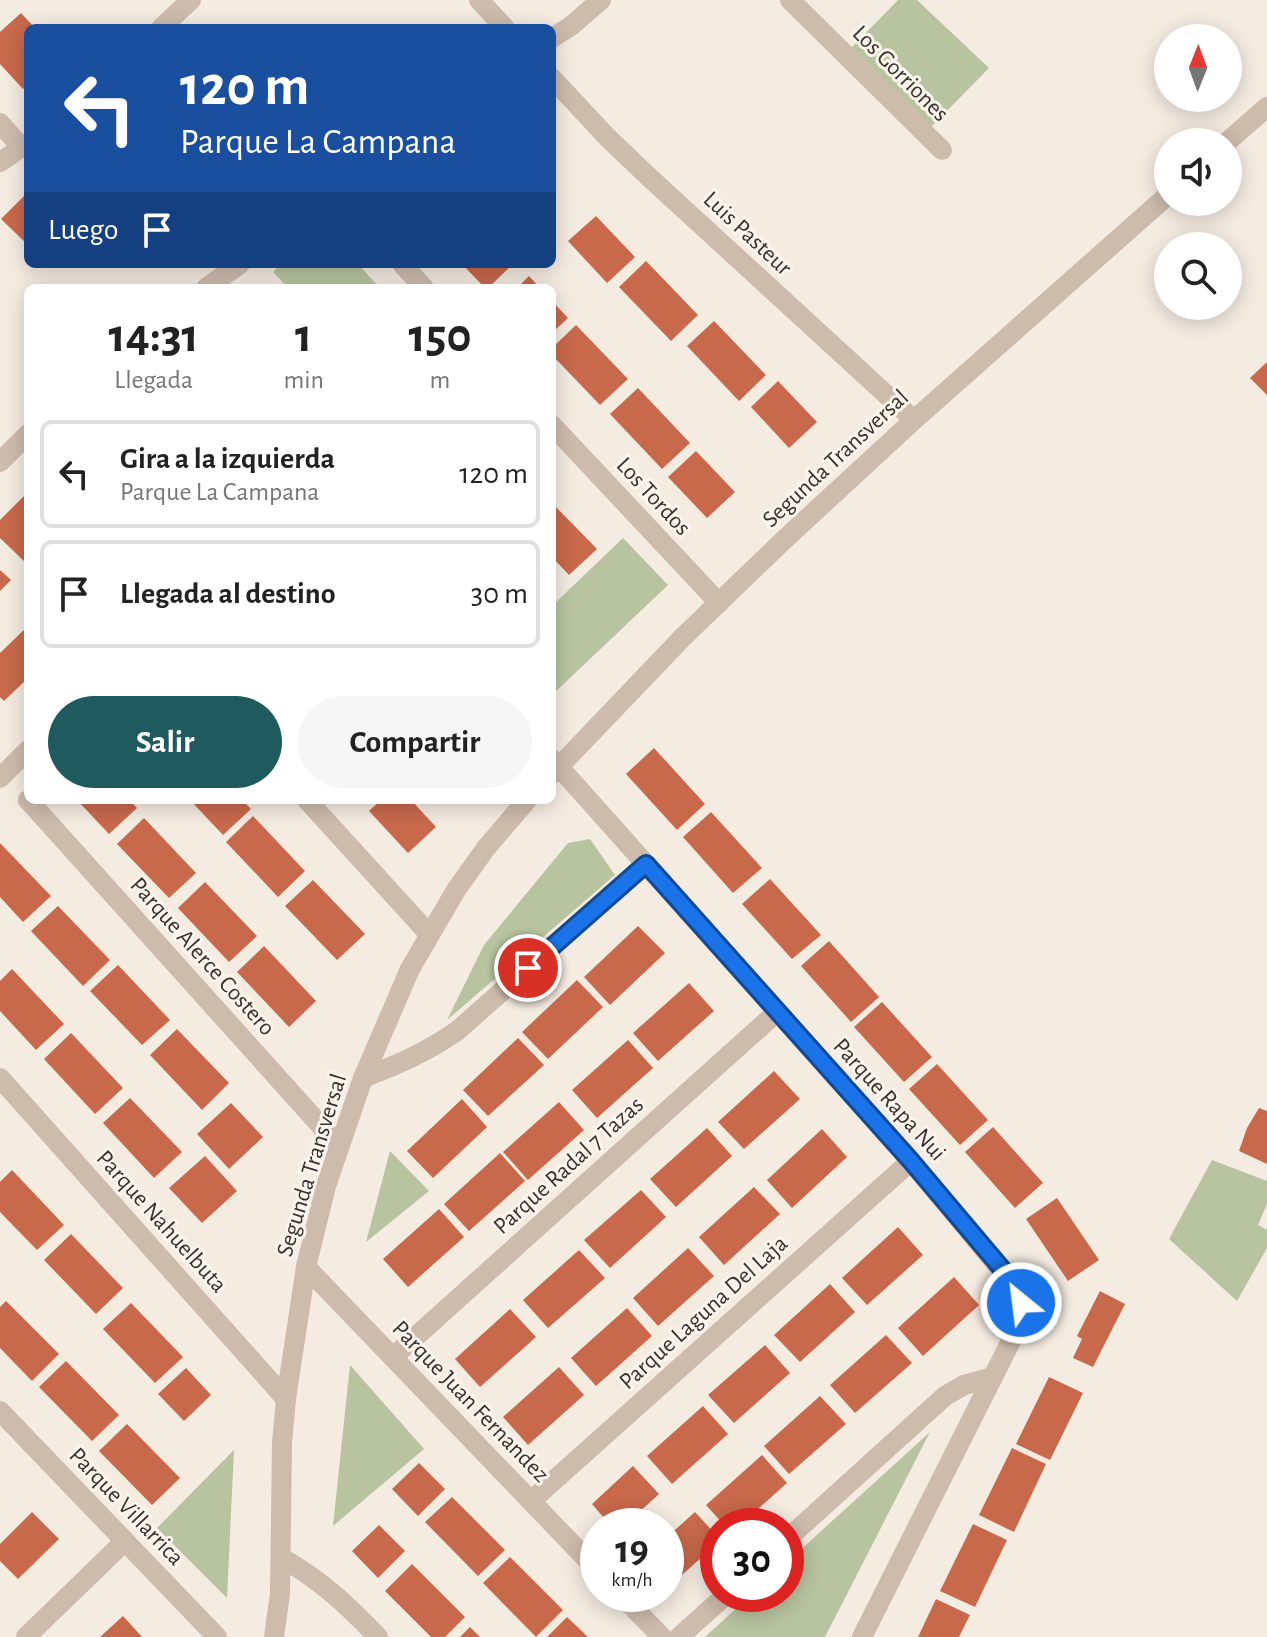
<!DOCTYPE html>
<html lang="es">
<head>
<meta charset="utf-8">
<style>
	body { margin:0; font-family:"Alegreya Sans",sans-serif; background:#f6f6f6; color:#222; height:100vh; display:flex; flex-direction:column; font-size:30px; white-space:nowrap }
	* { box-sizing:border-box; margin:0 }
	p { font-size:26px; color:#767676 }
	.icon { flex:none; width:44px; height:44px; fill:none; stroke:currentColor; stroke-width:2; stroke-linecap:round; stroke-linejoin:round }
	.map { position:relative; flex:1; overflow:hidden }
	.panel { position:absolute; left:24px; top:284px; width:532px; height:520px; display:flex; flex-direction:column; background:#fff; border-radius:12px; box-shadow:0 4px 20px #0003 }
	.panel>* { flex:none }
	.guide { position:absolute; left:24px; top:24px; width:532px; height:244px; border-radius:12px; box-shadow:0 4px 20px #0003; background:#1a4fa0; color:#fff; overflow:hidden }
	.needle { width:52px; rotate:1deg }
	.controls { position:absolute; left:1154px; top:24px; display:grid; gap:16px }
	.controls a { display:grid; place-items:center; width:88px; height:88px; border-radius:50%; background:#fff; box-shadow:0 4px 20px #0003; font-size:40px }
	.speed { position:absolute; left:580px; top:1508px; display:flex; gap:16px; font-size:40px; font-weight:700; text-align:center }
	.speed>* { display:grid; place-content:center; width:104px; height:104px; border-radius:50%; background:#fff; box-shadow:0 4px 20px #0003; line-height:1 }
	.speed small { font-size:20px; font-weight:400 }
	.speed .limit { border:12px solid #d22; background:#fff; color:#111 }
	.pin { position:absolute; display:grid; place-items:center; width:68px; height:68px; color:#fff; margin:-34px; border:4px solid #fff; border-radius:50%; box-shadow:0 2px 8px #0007 }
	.me { position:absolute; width:88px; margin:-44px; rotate:331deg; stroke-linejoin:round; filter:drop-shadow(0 0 6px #0008) }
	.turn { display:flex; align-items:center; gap:28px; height:168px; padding:0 24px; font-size:36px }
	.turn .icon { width:104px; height:104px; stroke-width:2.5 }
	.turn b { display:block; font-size:56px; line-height:68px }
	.then { display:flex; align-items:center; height:76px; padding:0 24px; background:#0003; gap:16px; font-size:30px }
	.eta { display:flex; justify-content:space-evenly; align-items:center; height:136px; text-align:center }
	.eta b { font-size:48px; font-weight:700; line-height:56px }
	.primary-button { display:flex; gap:16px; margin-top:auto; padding:16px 24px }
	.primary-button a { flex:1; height:92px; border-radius:48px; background:#1f5a5e; color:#fff; font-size:32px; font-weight:700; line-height:92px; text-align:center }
	.primary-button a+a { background:#f6f6f6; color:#222 }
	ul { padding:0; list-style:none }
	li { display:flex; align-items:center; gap:24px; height:108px; margin:0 16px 12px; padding:0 8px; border:4px solid #e0e0e0; border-radius:12px }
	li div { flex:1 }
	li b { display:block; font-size:30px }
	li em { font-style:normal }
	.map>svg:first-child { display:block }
	.green { fill:#b8c4a0 }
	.building { fill:#c8694b }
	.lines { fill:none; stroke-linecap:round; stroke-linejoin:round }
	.minor { stroke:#cdbbac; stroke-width:20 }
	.tertiary { stroke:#cdbbac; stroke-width:20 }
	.route-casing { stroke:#114b97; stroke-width:20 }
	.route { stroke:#1a73e8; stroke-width:14 }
	.labels { text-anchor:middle; stroke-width:6; stroke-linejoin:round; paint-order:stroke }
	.street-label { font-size:24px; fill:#3b302b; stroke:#fbf5ee }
</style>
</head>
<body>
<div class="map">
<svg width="1267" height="1637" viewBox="0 0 1267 1637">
	<rect width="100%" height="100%" fill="#f4ebe1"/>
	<g class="green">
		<path d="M 898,0 L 917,0 L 989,68 L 931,127 L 850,49 Z"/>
		<path d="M 281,264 L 358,264 L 380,288 L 288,288 L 273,272 Z"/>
		<path d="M 623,538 L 668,585 L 552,695 L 552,606 Z"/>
		<path d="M 590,839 L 615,875 L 447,1020 L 484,945 L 568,843 Z"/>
		<path d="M 390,1151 L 429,1191 L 366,1242 Z"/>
		<path d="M 1212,1160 L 1267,1181 L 1267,1204 L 1258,1225 L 1267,1230 L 1267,1248 L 1237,1301 L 1169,1239 Z"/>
		<path d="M 350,1365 L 424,1449 L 333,1526 Z"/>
		<path d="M 930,1432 L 825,1637 L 705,1637 L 752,1594 L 786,1594 L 786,1563 Z"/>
		<path d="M 234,1450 L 227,1598 L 157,1528 Z"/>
	</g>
	<g class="building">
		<path d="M 21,13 L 35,28 L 28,28 L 28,85 L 23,89 L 0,64 L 0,32 Z"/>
		<path d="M 28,192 L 28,245 L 1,219 Z"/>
		<path d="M 596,216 L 635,257 L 607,283 L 568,241 Z"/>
		<path d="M 646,261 L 698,315 L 671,341 L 619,287 Z"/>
		<path d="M 462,264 L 513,264 L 488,288 L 485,288 Z"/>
		<path d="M 529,276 L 540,288 L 517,288 Z"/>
		<path d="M 552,301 L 568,318 L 552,333 Z"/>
		<path d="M 714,321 L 766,375 L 739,401 L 687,346 Z"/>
		<path d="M 576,325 L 628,379 L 600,405 L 552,355 L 552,348 Z"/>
		<path d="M 1267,362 L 1267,395 L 1250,378 Z"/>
		<path d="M 778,381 L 817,422 L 789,448 L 751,407 Z"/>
		<path d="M 638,388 L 690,443 L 662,469 L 610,414 Z"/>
		<path d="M 696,451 L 735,492 L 707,518 L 668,477 Z"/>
		<path d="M 28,492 L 28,561 L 26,563 L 0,538 L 0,520 Z"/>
		<path d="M 552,503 L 597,549 L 569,575 L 552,557 Z"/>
		<path d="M 0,570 L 11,580 L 0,591 Z"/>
		<path d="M 28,626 L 28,678 L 4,701 L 0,697 L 0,653 Z"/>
		<path d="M 654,748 L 705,804 L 677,830 L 626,774 Z"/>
		<path d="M 77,800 L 129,800 L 137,808 L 109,834 Z"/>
		<path d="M 190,800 L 242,800 L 251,809 L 223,835 Z"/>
		<path d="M 381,800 L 411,800 L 436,827 L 408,853 L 369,811 Z"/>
		<path d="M 711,812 L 762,868 L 733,893 L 683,837 Z"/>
		<path d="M 253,816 L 305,871 L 278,897 L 226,842 Z"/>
		<path d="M 144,818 L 196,873 L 169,898 L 117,844 Z"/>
		<path d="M 0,843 L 51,896 L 23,922 L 0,897 Z"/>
		<path d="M 770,879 L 821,935 L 792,959 L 742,904 Z"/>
		<path d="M 313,880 L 365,934 L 337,960 L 285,906 Z"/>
		<path d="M 205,882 L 257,936 L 229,962 L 178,908 Z"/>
		<path d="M 58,906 L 110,960 L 83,986 L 31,931 Z"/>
		<path d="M 638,926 L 665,953 L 610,1005 L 584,977 Z"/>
		<path d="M 829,941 L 879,997 L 851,1022 L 801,966 Z"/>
		<path d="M 264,946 L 316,1001 L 289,1027 L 237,972 Z"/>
		<path d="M 118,965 L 170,1020 L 142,1045 L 90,991 Z"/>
		<path d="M 12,969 L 64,1024 L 36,1050 L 0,1011 L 0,981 Z"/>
		<path d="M 577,980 L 603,1007 L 548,1059 L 522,1032 Z"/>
		<path d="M 689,983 L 714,1011 L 658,1061 L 633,1033 Z"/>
		<path d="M 882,1002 L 932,1057 L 904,1082 L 854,1027 Z"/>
		<path d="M 177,1029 L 229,1083 L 202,1110 L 150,1055 Z"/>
		<path d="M 71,1033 L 123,1088 L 95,1114 L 44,1059 Z"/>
		<path d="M 518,1038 L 544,1065 L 488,1116 L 463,1090 Z"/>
		<path d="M 628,1040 L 653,1068 L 597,1118 L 572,1090 Z"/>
		<path d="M 937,1064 L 988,1120 L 960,1145 L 909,1089 Z"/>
		<path d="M 774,1071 L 800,1099 L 744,1149 L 718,1122 Z"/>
		<path d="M 130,1098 L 182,1152 L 154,1178 L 103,1123 Z"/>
		<path d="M 462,1099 L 487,1127 L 433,1178 L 407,1151 Z"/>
		<path d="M 559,1102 L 584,1130 L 528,1180 L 503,1152 Z"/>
		<path d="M 231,1103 L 263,1137 L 229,1169 L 197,1134 Z"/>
		<path d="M 1259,1108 L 1267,1111 L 1267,1164 L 1239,1151 L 1247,1128 Z"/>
		<path d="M 993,1127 L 1043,1183 L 1015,1208 L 965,1152 Z"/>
		<path d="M 707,1128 L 732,1156 L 676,1207 L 650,1179 Z"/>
		<path d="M 822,1129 L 847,1157 L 792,1208 L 767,1180 Z"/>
		<path d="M 500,1153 L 525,1181 L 469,1231 L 444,1204 Z"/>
		<path d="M 205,1156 L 237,1191 L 202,1223 L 169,1188 Z"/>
		<path d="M 12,1170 L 64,1225 L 37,1250 L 0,1212 L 0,1182 Z"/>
		<path d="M 754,1187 L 780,1214 L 724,1265 L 699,1237 Z"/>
		<path d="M 641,1190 L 666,1217 L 610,1268 L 584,1240 Z"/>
		<path d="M 1057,1198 L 1099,1260 L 1068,1281 L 1026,1219 Z"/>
		<path d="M 439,1209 L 464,1237 L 408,1287 L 383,1259 Z"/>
		<path d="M 898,1227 L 923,1255 L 867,1305 L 842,1278 Z"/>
		<path d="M 71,1234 L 123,1288 L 96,1314 L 44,1260 Z"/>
		<path d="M 688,1248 L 714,1276 L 658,1326 L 633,1298 Z"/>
		<path d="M 579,1250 L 605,1278 L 548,1328 L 523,1300 Z"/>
		<path d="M 954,1277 L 979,1305 L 923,1356 L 898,1328 Z"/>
		<path d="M 830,1284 L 855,1312 L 800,1362 L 774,1335 Z"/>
		<path d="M 1100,1291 L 1125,1304 L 1093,1367 L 1073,1358 L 1082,1339 L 1077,1336 Z"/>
		<path d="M 6,1301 L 59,1354 L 32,1381 L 0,1348 L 0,1307 Z"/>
		<path d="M 131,1303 L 183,1357 L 155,1383 L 103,1329 Z"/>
		<path d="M 627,1308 L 652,1336 L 596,1386 L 571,1358 Z"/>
		<path d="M 510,1309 L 536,1337 L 480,1387 L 455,1359 Z"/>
		<path d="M 886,1335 L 912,1363 L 855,1413 L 830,1385 Z"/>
		<path d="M 765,1345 L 790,1373 L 734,1423 L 708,1395 Z"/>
		<path d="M 66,1361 L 119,1415 L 92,1441 L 39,1387 Z"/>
		<path d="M 559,1367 L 584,1395 L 528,1445 L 503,1417 Z"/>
		<path d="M 186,1368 L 211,1395 L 184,1421 L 158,1394 Z"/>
		<path d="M 1049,1377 L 1083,1393 L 1050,1460 L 1016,1444 Z"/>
		<path d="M 820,1396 L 846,1424 L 789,1474 L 764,1446 Z"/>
		<path d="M 703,1406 L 728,1434 L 672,1484 L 647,1456 Z"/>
		<path d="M 127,1424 L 180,1478 L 152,1505 L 99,1451 Z"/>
		<path d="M 1012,1448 L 1046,1464 L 1014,1532 L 979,1515 Z"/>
		<path d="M 762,1455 L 787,1483 L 739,1526 L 725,1526 L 706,1505 Z"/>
		<path d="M 419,1463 L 445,1489 L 418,1516 L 392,1489 Z"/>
		<path d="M 633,1466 L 659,1494 L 624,1526 L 611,1526 L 592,1504 Z"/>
		<path d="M 452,1497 L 505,1550 L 478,1576 L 425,1522 Z"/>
		<path d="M 32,1512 L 59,1539 L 18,1579 L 0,1561 L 0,1544 Z"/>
		<path d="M 695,1512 L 718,1537 L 718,1543 L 666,1589 L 666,1538 Z"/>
		<path d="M 973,1524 L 1007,1540 L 975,1607 L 940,1591 Z"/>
		<path d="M 379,1525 L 405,1551 L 378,1578 L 352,1551 Z"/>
		<path d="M 510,1557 L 563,1610 L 536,1637 L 483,1583 Z"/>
		<path d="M 412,1564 L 465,1617 L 445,1637 L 431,1637 L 385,1591 Z"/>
		<path d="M 936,1599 L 970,1615 L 959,1637 L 918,1637 Z"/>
		<path d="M 123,1616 L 142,1637 L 100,1637 Z"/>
		<path d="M 567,1617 L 588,1637 L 547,1637 Z"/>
		<path d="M 470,1627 L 480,1637 L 460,1637 Z"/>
	</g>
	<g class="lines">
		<g class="minor">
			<path d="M 479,0 L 505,28"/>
			<path d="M 790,0 L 942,150"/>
			<path d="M 161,28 L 191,0"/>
			<path d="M 552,38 L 571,26 L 601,0"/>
			<path d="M 552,78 L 607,137 L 650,178 L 914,420"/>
			<path d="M 0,123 L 22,148"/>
			<path d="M 0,162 L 28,143"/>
			<path d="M 402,264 L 424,288"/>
			<path d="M 206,288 L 240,264"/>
			<path d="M 552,425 L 719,603"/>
			<path d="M 0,462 L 28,434"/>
			<path d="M 552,759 L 911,1161 L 1017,1289 C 1021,1304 1021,1316 1016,1331 L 862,1637"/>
			<path d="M 0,778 L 28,750"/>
			<path d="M 28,800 L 339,1146"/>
			<path d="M 307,800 L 429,934"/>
			<path d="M 0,1078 L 286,1399"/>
			<path d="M 363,1078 C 399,1064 425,1053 457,1031 L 646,864"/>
			<path d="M 306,1267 L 598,1571"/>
			<path d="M 393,1357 L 777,1012"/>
			<path d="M 0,1411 L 217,1637"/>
			<path d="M 531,1501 L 911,1161"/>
			<path d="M 786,1540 L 945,1396 L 964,1385 L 993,1377"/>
			<path d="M 282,1558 C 323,1582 345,1603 378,1637"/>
			<path d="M 620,1594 L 662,1637"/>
			<path d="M 26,1637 L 125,1541"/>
			<path d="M 679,1637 L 727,1594"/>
		</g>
		<g class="tertiary">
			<path d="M 1227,142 L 1267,107"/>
			<path d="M 552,774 L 683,637 L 786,538 L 914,420 L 1168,195"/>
			<path d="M 274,1637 L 280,1594 L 282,1443 L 286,1399 L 306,1267 L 326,1186 L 363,1078 L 410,969 L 456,890 L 486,848 L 527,800"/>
		</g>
	</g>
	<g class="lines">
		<g class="route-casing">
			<path id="route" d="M 528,968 L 646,864 L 911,1161 L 1008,1276 L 1017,1289 L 1021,1303"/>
		</g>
		<use href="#route" class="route"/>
	</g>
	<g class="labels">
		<g class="street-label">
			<text transform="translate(901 73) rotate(45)" y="8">Los Gorriones</text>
			<text transform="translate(748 233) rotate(43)" y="8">Luis Pasteur</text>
			<text transform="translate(835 458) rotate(-43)" y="8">Segunda Transversal</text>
			<text transform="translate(654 496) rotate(47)" y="8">Los Tordos</text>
			<text transform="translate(203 956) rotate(48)" y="8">Parque Alerce Costero</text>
			<text transform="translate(890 1099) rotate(48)" y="8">Parque Rapa Nui</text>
			<text transform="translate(311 1165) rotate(-73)" y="8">Segunda Transversal</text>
			<text transform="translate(568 1165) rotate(-42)" y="8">Parque Radal 7 Tazas</text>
			<text transform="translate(162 1221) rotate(48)" y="8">Parque Nahuelbuta</text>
			<text transform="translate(703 1312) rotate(-42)" y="8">Parque Laguna Del Laja</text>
			<text transform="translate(471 1401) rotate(46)" y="8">Parque Juan Fernandez</text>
			<text transform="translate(127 1506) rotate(46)" y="8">Parque Villarrica</text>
		</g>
	</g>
</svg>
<div class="controls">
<a><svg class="needle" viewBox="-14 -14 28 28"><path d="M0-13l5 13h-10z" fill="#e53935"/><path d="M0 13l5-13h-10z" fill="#767676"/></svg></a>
<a><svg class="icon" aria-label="sound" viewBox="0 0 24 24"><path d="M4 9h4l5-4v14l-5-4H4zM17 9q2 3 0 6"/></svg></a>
<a><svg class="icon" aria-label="search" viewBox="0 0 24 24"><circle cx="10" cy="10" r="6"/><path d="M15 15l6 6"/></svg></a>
</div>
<div class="speed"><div>19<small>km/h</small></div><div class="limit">30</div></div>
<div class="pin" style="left:528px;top:968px;background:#d93025"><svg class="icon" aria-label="arrive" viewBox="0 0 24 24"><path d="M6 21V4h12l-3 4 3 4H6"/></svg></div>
<svg class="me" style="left:1021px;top:1303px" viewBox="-20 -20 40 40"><circle r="17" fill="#1a73e8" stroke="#fff" stroke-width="3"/><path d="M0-11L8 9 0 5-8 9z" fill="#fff"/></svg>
<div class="guide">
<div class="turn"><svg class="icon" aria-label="left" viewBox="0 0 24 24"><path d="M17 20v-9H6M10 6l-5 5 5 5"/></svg><div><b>120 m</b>Parque La Campana</div></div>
<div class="then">Luego<svg class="icon" aria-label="arrive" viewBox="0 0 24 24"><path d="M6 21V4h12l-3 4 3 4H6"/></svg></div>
</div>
<section class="panel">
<div class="eta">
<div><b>14:31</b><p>Llegada</p></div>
<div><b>1</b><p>min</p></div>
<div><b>150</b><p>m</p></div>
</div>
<ul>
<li><svg class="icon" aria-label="left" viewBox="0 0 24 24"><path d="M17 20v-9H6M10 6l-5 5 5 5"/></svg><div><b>Gira a la izquierda</b><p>Parque La Campana</p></div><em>120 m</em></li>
<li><svg class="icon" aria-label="arrive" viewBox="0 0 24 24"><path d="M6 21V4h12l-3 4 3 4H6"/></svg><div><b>Llegada al destino</b></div><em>30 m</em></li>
</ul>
<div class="primary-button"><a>Salir</a><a>Compartir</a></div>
</section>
</div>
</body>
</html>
